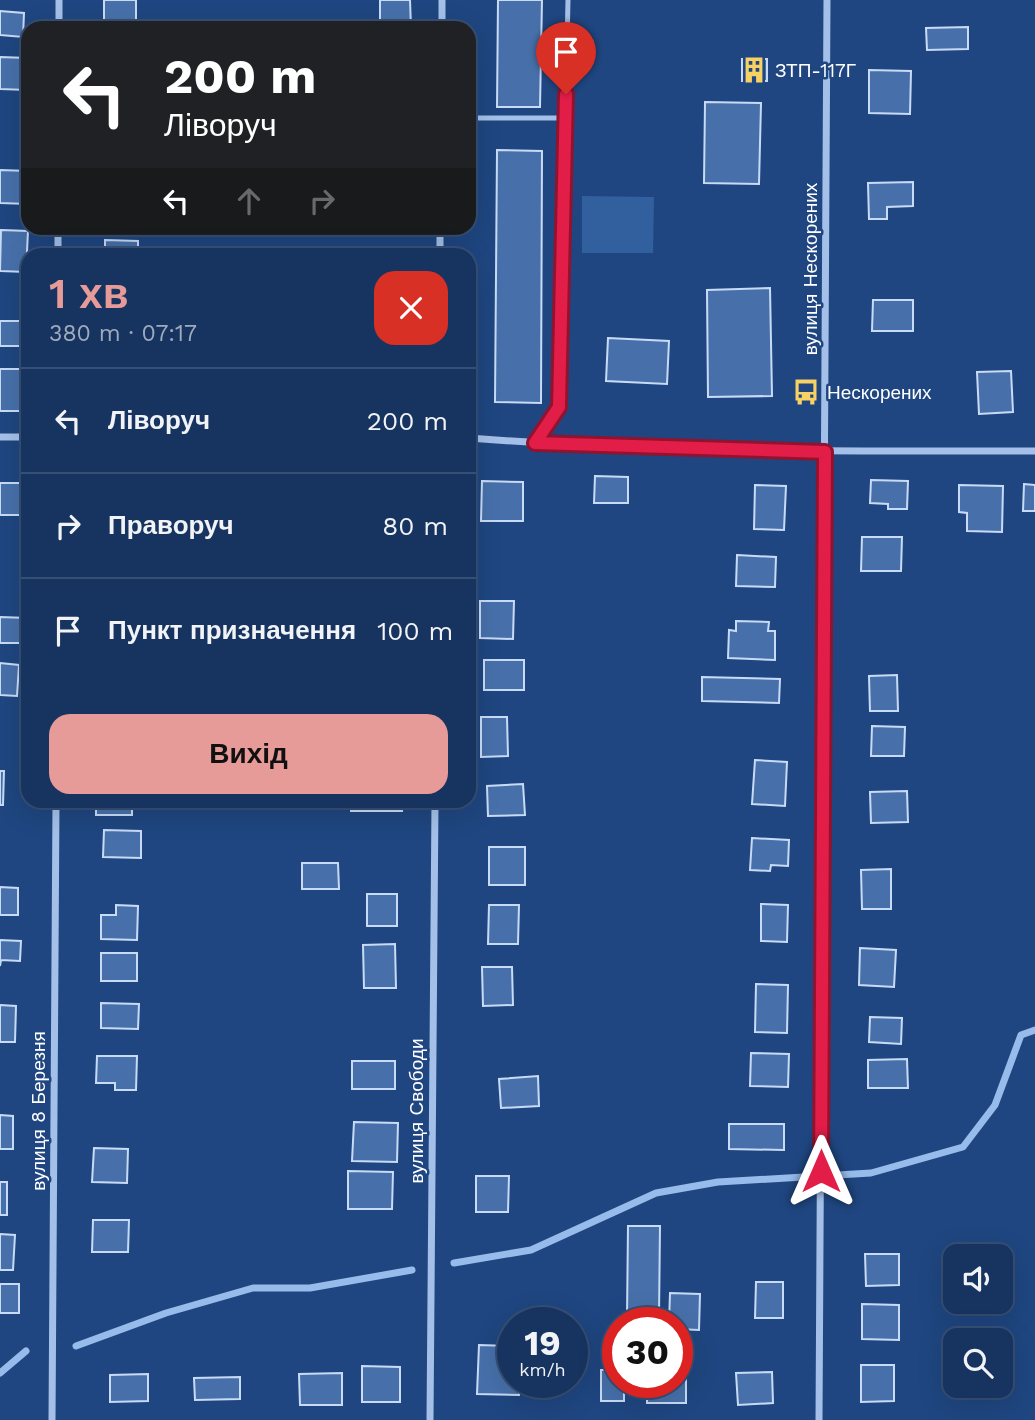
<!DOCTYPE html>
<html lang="uk">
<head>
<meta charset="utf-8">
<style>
	body { margin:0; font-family:"Work Sans",sans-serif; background:#243f69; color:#f1f3f6; height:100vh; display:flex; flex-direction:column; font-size:26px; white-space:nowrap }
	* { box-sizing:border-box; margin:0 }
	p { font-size:23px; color:#9eaabd }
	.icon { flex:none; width:38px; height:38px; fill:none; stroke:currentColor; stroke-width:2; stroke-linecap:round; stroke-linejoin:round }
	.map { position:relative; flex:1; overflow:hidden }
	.panel { position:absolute; left:21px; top:248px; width:455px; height:560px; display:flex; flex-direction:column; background:#173460; border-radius:21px; box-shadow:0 7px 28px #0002,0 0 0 2px #364f75 }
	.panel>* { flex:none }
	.banner { position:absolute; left:21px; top:21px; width:455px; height:214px; border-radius:21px; box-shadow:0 7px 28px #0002,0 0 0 2px #364f75; background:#202124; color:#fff; overflow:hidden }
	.controls { position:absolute; left:943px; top:1244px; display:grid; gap:14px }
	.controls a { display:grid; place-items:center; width:70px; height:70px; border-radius:14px; background:#173460; box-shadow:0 7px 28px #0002,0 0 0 2px #364f75; font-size:35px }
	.speed { position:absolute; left:497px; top:1307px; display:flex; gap:14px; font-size:35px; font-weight:700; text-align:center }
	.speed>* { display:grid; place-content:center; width:91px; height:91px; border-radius:50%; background:#173460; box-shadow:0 7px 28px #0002,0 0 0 2px #364f75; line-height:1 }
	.speed small { font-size:18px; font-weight:400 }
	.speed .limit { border:10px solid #d22; background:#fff; color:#111 }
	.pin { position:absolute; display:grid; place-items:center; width:60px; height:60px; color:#fff; margin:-72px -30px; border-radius:50% 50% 50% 0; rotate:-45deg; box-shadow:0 0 7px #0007 }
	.pin .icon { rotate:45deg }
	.me { position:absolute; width:77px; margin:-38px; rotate:0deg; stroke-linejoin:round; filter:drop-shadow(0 0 5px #0008) }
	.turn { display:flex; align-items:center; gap:24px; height:147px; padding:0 28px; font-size:32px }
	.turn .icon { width:91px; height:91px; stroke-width:2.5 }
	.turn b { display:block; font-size:49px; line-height:60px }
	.lanes { display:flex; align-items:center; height:66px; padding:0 28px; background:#0003; justify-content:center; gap:35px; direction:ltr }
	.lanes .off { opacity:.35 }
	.round { display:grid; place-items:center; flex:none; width:74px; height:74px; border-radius:21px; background:#243f69 }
	.overview { display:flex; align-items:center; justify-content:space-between; height:119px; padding:0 28px }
	h1 { font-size:42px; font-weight:600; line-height:52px; color:#e69b98 }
	.cta { display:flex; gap:14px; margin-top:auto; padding:14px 28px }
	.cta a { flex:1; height:80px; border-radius:21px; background:#e69b98; color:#111; font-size:28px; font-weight:600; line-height:80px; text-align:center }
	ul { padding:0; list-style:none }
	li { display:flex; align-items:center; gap:21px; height:105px; padding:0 28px; border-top:2px solid #364f75 }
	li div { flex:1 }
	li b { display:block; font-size:26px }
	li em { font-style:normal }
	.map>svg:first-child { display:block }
	.green { fill:#325f9e }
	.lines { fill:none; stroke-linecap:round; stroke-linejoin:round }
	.stream { stroke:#97bbea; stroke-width:7 }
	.building { fill:#4770aa; stroke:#c8dbf6; stroke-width:2 }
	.service { stroke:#a4c0e8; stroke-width:5 }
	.minor { stroke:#a4c0e8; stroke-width:7 }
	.route-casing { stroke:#92132f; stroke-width:18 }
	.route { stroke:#e11d48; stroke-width:12 }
	.labels { text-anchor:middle; stroke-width:5; stroke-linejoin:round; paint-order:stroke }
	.poi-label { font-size:19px; fill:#fff; stroke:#1f4680; text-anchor:start }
	.street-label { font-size:19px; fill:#fff; stroke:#1f4680 }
</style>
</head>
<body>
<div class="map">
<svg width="1035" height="1420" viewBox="0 0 1035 1420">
	<rect width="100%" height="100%" fill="#1f4680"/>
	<path class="green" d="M 582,196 L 654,197 L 653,253 L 582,253 Z"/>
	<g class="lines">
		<g class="stream">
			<path d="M 454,1263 L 531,1250 L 656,1193 L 718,1182 L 871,1173 L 963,1147 L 995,1105 L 1021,1035 L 1035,1030"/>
			<path d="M 76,1346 L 166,1313 L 253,1288 L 310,1288 L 412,1270"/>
			<path d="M 0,1373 L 26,1351"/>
		</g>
	</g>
	<g class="building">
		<rect x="104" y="0" width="32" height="28"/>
		<path d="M 380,0 L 410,0 L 411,28 L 380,28 Z"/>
		<path d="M 498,0 L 542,0 L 540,107 L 497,107 Z"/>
		<path d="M 0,11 L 24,13 L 23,37 L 0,35 Z"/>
		<path d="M 968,27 L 968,49 L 927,50 L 926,28 Z"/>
		<path d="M 0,57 L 28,58 L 27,90 L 0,89 Z"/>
		<rect x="742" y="59" width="25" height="22"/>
		<path d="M 869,70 L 911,71 L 910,114 L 869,113 Z"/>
		<path d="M 705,102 L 761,103 L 759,184 L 704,183 Z"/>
		<path d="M 497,150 L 542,151 L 541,403 L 495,402 Z"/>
		<path d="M 0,170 L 28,171 L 28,204 L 0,203 Z"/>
		<path d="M 913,182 L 913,206 L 887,207 L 887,219 L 869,219 L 868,183 Z"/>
		<path d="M 1,230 L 28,231 L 26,272 L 0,271 Z"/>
		<path d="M 105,240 L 138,241 L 138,256 L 105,256 Z"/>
		<path d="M 770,288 L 772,396 L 708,397 L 707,290 Z"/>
		<path d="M 873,300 L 913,300 L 913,331 L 872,331 Z"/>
		<rect x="0" y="321" width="22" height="25"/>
		<path d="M 608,338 L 669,341 L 667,384 L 606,381 Z"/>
		<path d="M 0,369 L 20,369 L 21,411 L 0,411 Z"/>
		<path d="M 1011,371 L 1013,412 L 979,414 L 977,372 Z"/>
		<path d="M 595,476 L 628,477 L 628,503 L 594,503 Z"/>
		<path d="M 871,480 L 908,481 L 907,509 L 888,509 L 888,504 L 870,503 Z"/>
		<path d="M 482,481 L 523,482 L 523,521 L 481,521 Z"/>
		<path d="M 0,483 L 23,483 L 22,515 L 0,515 Z"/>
		<path d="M 1024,484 L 1035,485 L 1035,511 L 1023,511 Z"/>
		<path d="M 755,485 L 786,486 L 784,530 L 754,529 Z"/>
		<path d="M 959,485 L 1003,486 L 1002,532 L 967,531 L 967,513 L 959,512 Z"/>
		<path d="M 862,537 L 902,537 L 901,571 L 861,571 Z"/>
		<path d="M 737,555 L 776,557 L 775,587 L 736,586 Z"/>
		<path d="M 480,601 L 514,601 L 513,639 L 480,638 Z"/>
		<path d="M 0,617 L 28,618 L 28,643 L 0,643 Z"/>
		<path d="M 736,621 L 769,622 L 768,631 L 775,631 L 775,660 L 728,658 L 729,630 L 736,631 Z"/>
		<rect x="484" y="660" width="40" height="30"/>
		<path d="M 0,663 L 19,665 L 17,696 L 0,695 Z"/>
		<path d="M 897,675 L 898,711 L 870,711 L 869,676 Z"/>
		<path d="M 702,677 L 780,679 L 779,703 L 702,701 Z"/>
		<path d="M 481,717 L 507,717 L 508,756 L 481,757 Z"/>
		<path d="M 872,726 L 905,727 L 904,756 L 871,756 Z"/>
		<path d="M 755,760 L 787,762 L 785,806 L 752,804 Z"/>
		<path d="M 0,771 L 4,771 L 3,805 L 0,805 Z"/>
		<path d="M 523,784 L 525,815 L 488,816 L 487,786 Z"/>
		<path d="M 907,791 L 908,822 L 871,823 L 870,792 Z"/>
		<rect x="96" y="802" width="36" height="13"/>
		<rect x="351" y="802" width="51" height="9"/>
		<path d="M 104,830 L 141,831 L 141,858 L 103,857 Z"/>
		<path d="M 752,838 L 789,840 L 788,866 L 771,865 L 770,871 L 750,870 Z"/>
		<rect x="489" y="847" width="36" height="38"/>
		<path d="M 302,863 L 338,863 L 339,889 L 302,889 Z"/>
		<path d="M 891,869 L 891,909 L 862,909 L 861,870 Z"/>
		<path d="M 0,887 L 18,888 L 18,915 L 0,915 Z"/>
		<rect x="367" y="894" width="30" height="32"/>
		<path d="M 761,904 L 788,905 L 787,942 L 761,941 Z"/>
		<path d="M 116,905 L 138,906 L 137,940 L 101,939 L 101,915 L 116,915 Z"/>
		<path d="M 489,905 L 519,905 L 518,944 L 488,944 Z"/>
		<path d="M 0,940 L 21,941 L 20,961 L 1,960 L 0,966 Z"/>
		<path d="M 395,944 L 396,988 L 364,988 L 363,945 Z"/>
		<path d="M 860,948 L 896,950 L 894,987 L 859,985 Z"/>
		<rect x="101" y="953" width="36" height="28"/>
		<path d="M 482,967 L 512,967 L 513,1005 L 483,1006 Z"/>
		<path d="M 756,984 L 788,985 L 787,1033 L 755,1032 Z"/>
		<path d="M 101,1003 L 139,1004 L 138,1029 L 101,1028 Z"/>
		<path d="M 0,1005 L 16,1006 L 15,1042 L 0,1042 Z"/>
		<path d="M 870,1017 L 902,1018 L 901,1044 L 869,1042 Z"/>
		<path d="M 751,1053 L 789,1054 L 788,1087 L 750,1086 Z"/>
		<path d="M 97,1056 L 137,1056 L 136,1090 L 115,1090 L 115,1083 L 96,1083 Z"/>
		<path d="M 907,1059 L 908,1088 L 868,1088 L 868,1060 Z"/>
		<rect x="352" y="1061" width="43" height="28"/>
		<path d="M 538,1076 L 539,1106 L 501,1108 L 499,1079 Z"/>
		<path d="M 0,1115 L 13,1116 L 13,1149 L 0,1149 Z"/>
		<path d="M 354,1122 L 398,1123 L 397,1162 L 352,1161 Z"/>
		<path d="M 729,1124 L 784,1124 L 784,1150 L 729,1149 Z"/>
		<path d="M 94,1148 L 128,1149 L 127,1183 L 92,1182 Z"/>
		<path d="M 348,1171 L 393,1172 L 392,1209 L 348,1209 Z"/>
		<path d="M 476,1176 L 509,1176 L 508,1212 L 476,1212 Z"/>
		<rect x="0" y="1182" width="7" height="33"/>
		<path d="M 93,1220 L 129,1220 L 128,1252 L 92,1252 Z"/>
		<path d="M 628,1226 L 660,1226 L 659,1317 L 627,1317 Z"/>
		<path d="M 0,1234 L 15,1235 L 13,1270 L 0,1270 Z"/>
		<path d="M 865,1254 L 899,1254 L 899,1285 L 866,1286 Z"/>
		<path d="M 756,1282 L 783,1282 L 783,1318 L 755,1318 Z"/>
		<rect x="0" y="1284" width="19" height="29"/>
		<path d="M 670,1293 L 700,1294 L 699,1330 L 677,1329 L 677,1323 L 669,1323 Z"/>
		<path d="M 862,1304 L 899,1305 L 899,1340 L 862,1339 Z"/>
		<path d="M 479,1345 L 513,1346 L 513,1382 L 520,1382 L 519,1395 L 477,1394 Z"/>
		<path d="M 861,1365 L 894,1365 L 894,1401 L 861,1402 Z"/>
		<path d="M 362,1366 L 400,1367 L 400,1402 L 362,1402 Z"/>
		<path d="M 677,1366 L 686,1366 L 686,1403 L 647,1403 L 647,1382 L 677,1382 Z"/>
		<path d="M 601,1370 L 618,1370 L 618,1382 L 624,1382 L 624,1401 L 601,1401 Z"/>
		<path d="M 772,1372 L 773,1403 L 738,1405 L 736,1373 Z"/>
		<path d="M 342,1373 L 342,1405 L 300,1405 L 299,1374 Z"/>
		<path d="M 148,1374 L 148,1401 L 110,1402 L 110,1375 Z"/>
		<path d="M 240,1377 L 240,1399 L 195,1400 L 194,1378 Z"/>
	</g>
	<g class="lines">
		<g class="service">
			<path d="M 469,118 L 565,118"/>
			<path d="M 535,443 L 559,407 L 568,0"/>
		</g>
		<g class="minor">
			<path d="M 59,28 L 59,0"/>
			<path d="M 442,28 L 442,0"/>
			<path d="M 58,256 L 58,228"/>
			<path d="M 440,256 L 440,228"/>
			<path d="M 0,437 L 28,437"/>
			<path d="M 469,438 C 657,453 846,451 1035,451"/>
			<path d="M 52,1420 L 56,802"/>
			<path d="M 430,1420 L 435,802"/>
			<path d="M 819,1420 L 827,0"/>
		</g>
	</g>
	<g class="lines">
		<g class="route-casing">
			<path id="route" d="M 566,94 L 559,407 L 535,443 L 825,452 L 821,1171"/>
		</g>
		<use href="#route" class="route"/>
	</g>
	<defs>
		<g id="building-bare" transform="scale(2.1)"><path d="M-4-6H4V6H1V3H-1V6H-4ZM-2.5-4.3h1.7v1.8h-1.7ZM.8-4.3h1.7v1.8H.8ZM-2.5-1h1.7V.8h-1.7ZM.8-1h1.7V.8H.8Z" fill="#f7d163" stroke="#1f4680" stroke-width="2.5" paint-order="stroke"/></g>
		<g id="bus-bare" transform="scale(2.1)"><path d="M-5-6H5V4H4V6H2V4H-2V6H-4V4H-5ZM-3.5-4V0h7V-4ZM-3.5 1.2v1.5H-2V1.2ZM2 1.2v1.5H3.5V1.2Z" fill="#f7d163" stroke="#1f4680" stroke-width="2.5" paint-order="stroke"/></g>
	</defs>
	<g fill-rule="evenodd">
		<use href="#building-bare" x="754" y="70"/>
		<use href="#bus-bare" x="806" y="392"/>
	</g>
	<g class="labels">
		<g class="poi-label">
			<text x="775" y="77">ЗТП-117Г</text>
			<text x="827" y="399">Нескорених</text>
		</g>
		<g class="street-label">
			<text transform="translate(810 269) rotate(-90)" y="7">вулиця Нескорених</text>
			<text transform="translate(38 1111) rotate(-90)" y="7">вулиця 8 Березня</text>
			<text transform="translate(416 1111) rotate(-90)" y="7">вулиця Свободи</text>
		</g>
	</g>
</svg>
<div class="controls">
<a><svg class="icon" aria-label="sound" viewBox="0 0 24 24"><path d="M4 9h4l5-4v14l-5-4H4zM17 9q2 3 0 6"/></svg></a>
<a><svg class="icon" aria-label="search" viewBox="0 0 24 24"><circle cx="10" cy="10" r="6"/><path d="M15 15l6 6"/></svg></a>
</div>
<div class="speed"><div>19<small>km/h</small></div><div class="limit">30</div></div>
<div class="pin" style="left:566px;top:94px;background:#d93025"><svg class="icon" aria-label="arrive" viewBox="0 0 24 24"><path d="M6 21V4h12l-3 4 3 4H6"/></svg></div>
<svg class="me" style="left:821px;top:1171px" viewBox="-20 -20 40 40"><path d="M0-17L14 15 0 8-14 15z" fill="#e11d48" stroke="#fff" stroke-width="4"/></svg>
<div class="banner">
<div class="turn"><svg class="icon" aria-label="left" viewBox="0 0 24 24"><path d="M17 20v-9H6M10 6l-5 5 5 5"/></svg><div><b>200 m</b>Ліворуч</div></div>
<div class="lanes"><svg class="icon" aria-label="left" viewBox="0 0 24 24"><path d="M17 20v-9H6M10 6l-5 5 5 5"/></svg><svg class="icon off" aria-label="ahead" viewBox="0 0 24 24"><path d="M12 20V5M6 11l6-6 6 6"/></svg><svg class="icon off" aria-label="right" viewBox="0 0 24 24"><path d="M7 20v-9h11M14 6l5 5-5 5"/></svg></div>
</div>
<section class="panel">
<div class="overview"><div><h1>1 хв</h1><p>380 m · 07:17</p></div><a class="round" style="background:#d93025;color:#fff"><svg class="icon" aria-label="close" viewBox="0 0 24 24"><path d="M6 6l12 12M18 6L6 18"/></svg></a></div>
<ul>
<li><svg class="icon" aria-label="left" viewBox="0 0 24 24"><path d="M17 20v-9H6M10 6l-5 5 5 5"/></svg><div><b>Ліворуч</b></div><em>200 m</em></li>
<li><svg class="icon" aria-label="right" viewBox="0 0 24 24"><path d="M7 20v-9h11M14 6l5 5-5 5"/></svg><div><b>Праворуч</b></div><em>80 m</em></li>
<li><svg class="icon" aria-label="arrive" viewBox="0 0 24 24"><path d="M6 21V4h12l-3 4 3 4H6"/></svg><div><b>Пункт призначення</b></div><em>100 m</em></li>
</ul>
<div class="cta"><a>Вихід</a></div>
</section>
</div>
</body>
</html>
